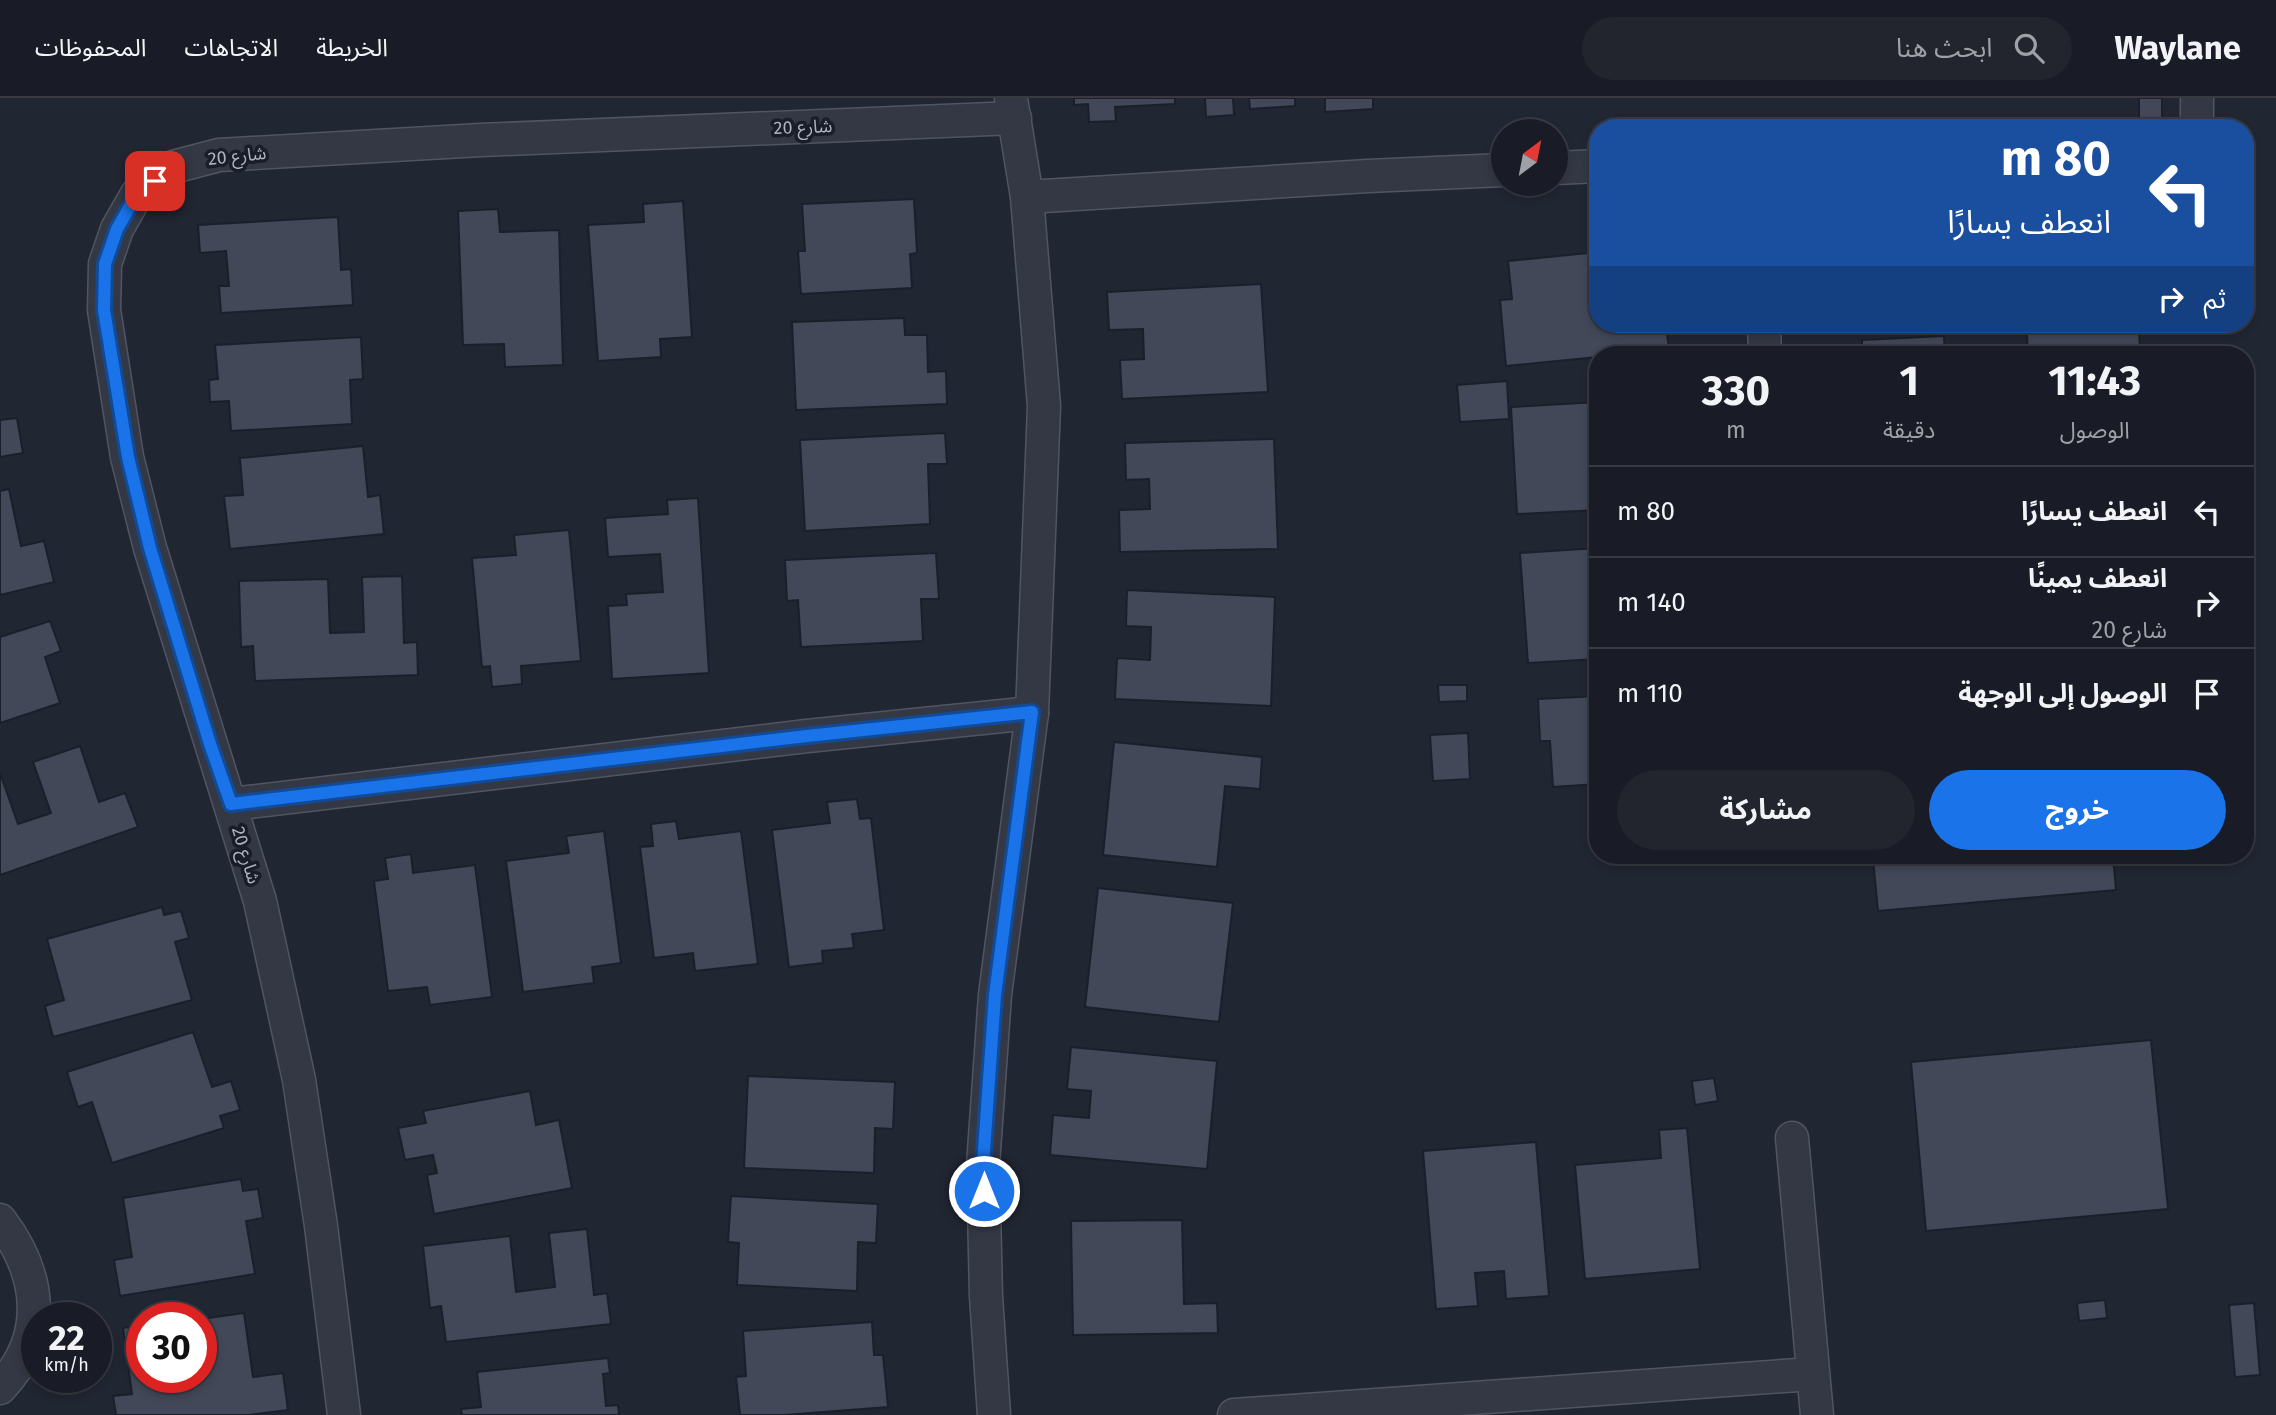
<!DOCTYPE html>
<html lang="ar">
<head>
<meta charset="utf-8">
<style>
	body { margin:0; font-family:"Fira Sans","Noto Sans Arabic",sans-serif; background:#22252e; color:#f1f3f6; direction:rtl; height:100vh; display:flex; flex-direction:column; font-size:26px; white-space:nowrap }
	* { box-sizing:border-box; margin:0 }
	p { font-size:23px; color:#9fa1a7 }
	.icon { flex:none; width:38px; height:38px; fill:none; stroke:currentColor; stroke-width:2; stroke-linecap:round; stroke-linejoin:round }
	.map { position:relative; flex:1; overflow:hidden; direction:ltr }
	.panel { position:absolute; left:1589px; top:248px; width:665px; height:518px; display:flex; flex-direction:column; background:#191c26; border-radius:28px; box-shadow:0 4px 10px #0003,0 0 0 2px #373a43; direction:rtl }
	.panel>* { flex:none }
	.top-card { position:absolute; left:1589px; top:21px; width:665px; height:214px; border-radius:28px; box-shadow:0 4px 10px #0003,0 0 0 2px #373a43; direction:rtl; background:#1a4fa0; color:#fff; overflow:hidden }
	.needle { width:46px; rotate:32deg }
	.tools { position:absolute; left:1491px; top:21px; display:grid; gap:14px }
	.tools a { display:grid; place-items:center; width:77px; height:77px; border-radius:50%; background:#191c26; box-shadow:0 4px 10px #0003,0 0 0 2px #373a43; font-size:35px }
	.speed { position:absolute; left:21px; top:1204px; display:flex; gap:14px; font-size:35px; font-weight:700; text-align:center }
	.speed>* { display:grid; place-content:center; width:91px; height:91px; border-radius:50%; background:#191c26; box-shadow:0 4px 10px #0003,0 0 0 2px #373a43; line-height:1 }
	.speed small { font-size:18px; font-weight:400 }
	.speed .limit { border:10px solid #d22; background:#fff; color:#111 }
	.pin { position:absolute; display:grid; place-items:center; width:60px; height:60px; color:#fff; margin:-30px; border-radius:14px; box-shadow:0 4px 10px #0006 }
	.me { position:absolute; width:77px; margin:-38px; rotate:0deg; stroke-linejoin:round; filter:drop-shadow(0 0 5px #0008) }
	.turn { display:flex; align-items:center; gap:24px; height:147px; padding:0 28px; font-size:32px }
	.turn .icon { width:91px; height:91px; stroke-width:2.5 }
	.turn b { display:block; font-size:49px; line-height:60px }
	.then { display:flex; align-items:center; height:66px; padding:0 28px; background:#0003; gap:14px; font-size:26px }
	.eta { display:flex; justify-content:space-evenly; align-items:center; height:119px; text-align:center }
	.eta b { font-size:42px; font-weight:700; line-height:49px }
	.cta { display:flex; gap:14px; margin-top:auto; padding:14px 28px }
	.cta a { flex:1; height:80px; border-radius:42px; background:#1a73e8; color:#fff; font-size:28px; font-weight:700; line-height:80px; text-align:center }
	.cta a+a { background:#22252e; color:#f1f3f6 }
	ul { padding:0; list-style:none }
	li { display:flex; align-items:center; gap:21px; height:91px; padding:0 28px; border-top:2px solid #373a43 }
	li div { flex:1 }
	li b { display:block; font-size:26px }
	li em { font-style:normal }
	header { display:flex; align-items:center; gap:42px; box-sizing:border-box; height:98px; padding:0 35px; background:#191c26; border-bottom:2px solid #373a43 }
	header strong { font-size:33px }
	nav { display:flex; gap:38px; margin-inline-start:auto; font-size:24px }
	.search { width:490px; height:63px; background:#22252e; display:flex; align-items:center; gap:18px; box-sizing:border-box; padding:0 24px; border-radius:38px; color:#9fa1a7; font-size:26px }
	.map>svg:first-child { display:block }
	.building { fill:#424858; stroke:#1b1f2b; stroke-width:2 }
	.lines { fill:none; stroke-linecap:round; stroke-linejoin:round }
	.street-casing { stroke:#515562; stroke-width:35 }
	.street { stroke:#343844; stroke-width:32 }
	.route-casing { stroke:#114b97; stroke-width:18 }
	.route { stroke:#1a73e8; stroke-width:12 }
	.labels { text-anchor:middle; stroke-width:7; stroke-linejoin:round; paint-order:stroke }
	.street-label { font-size:18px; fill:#aeb2c1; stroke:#191d29 }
</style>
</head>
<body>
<header>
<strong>Waylane</strong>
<div class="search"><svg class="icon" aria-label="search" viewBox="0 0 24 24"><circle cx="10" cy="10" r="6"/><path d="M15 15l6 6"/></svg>ابحث هنا</div>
<nav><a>الخريطة</a><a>الاتجاهات</a><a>المحفوظات</a></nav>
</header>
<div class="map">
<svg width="2276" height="1317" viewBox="0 0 2276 1317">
	<rect width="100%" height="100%" fill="#212633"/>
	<g class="building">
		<path d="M 1074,0 L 1175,0 L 1175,6 L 1115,9 L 1116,23 L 1089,24 L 1088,6 L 1074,7 Z"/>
		<path d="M 1205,0 L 1233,0 L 1234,17 L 1206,19 Z"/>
		<path d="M 1249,0 L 1295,0 L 1295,8 L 1250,11 Z"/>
		<path d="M 1325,0 L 1373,0 L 1373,11 L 1325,14 Z"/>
		<rect x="2139" y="0" width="23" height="30"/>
		<path d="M 914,101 L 917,155 L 910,156 L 912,190 L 801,196 L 798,153 L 805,153 L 802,106 Z"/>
		<path d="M 683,103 L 692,239 L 660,241 L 661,259 L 598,263 L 588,127 L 644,124 L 643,106 Z"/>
		<path d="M 498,111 L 500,134 L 559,132 L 563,267 L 505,269 L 504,246 L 463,247 L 458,113 Z"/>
		<path d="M 338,119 L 341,172 L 351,171 L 353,207 L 221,215 L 219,188 L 229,188 L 226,153 L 200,155 L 198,127 Z"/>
		<path d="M 1598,154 L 1598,226 L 1666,226 L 1669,252 L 1598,257 L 1598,259 L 1506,268 L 1500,202 L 1512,201 L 1508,163 Z"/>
		<path d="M 1261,186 L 1268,294 L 1122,301 L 1120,262 L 1144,261 L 1143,231 L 1109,232 L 1107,194 Z"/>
		<path d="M 904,220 L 905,237 L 927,237 L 928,274 L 946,273 L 947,306 L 796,312 L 792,224 Z"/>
		<path d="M 2139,232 L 2140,257 L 2028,257 L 2027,236 Z"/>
		<path d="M 1944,238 L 1945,257 L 1862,257 L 1862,242 Z"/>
		<path d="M 361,239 L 363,281 L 350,282 L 352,326 L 231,333 L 229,303 L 210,304 L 209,282 L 218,281 L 215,247 Z"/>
		<path d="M 1507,283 L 1509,321 L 1460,324 L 1457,287 Z"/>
		<path d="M 1598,304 L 1598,412 L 1517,416 L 1511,309 Z"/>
		<path d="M 17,320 L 23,355 L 0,359 L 0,322 Z"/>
		<path d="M 945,335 L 947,366 L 928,366 L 930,426 L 805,433 L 800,342 Z"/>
		<path d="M 1274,341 L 1278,451 L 1120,454 L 1119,412 L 1150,411 L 1149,381 L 1126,382 L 1125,345 Z"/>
		<path d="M 363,348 L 368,399 L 380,397 L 384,436 L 230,451 L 224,398 L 243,397 L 240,360 Z"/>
		<path d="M 9,391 L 21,448 L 44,443 L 54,484 L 0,497 L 0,393 Z"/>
		<path d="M 698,400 L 709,575 L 612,581 L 608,508 L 627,507 L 626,496 L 663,494 L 660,456 L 608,459 L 605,420 L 668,416 L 667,402 Z"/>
		<path d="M 569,432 L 581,563 L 521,568 L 522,586 L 492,589 L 490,568 L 482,569 L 472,460 L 516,457 L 514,437 Z"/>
		<path d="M 1598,450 L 1598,561 L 1528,565 L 1520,455 Z"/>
		<path d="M 936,455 L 939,501 L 921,501 L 923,543 L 801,549 L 798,502 L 787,503 L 785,462 Z"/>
		<path d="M 402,478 L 404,545 L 417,544 L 418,577 L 255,583 L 253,548 L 241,549 L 239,483 L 328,481 L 330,535 L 364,534 L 362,479 Z"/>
		<path d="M 1127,492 L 1275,499 L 1271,608 L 1115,601 L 1117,560 L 1150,562 L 1151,529 L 1126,528 Z"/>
		<path d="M 50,523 L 61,553 L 45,559 L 60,605 L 0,625 L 0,539 Z"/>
		<path d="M 1438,587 L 1467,587 L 1467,603 L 1439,604 Z"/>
		<path d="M 1598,598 L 1598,686 L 1553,689 L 1550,643 L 1540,643 L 1538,601 Z"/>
		<path d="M 1468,635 L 1470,681 L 1433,683 L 1430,637 Z"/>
		<path d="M 1114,644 L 1262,659 L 1260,691 L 1225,688 L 1217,769 L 1103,757 Z"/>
		<path d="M 80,648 L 99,704 L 125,695 L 138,729 L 0,777 L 0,675 L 18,726 L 51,715 L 33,664 Z"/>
		<path d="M 857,701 L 860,721 L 871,720 L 884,832 L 852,836 L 854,850 L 822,853 L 823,865 L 789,869 L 772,732 L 830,725 L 827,704 Z"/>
		<path d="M 676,723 L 679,741 L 741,733 L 758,866 L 695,873 L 693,855 L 654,860 L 640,749 L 653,748 L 651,726 Z"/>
		<path d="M 604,733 L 621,865 L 592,869 L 594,885 L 523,894 L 506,763 L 569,755 L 566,738 Z"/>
		<path d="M 411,756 L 413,775 L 475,767 L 492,899 L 430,907 L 427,889 L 388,893 L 374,783 L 388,781 L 385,760 Z"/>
		<path d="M 1905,758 L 2113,758 L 2116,792 L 1878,813 L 1873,761 Z"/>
		<path d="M 1098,790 L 1233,805 L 1219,924 L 1085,909 Z"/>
		<path d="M 162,809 L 164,817 L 181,813 L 189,840 L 175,844 L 192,902 L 53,939 L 45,908 L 64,902 L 47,841 Z"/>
		<path d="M 193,934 L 212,989 L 231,983 L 240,1012 L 220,1018 L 224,1030 L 112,1065 L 92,1004 L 78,1009 L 67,974 Z"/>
		<path d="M 2151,942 L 2168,1111 L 1926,1133 L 1911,964 Z"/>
		<path d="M 1071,949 L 1217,963 L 1207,1071 L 1050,1057 L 1053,1017 L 1089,1020 L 1091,993 L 1067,991 Z"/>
		<path d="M 748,978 L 895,984 L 893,1031 L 875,1030 L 874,1075 L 744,1070 Z"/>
		<path d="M 1714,980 L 1718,1003 L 1695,1007 L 1692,983 Z"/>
		<path d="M 530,993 L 536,1027 L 559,1022 L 572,1090 L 434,1116 L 427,1077 L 437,1075 L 433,1057 L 405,1062 L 398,1030 L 426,1025 L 423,1013 Z"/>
		<path d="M 1687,1030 L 1700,1171 L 1585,1181 L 1575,1067 L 1661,1060 L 1659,1032 Z"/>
		<path d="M 1536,1044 L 1549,1198 L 1506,1201 L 1504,1173 L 1475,1175 L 1478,1208 L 1436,1211 L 1423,1053 Z"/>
		<path d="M 241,1081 L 243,1093 L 258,1091 L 263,1120 L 246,1123 L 255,1176 L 120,1198 L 114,1162 L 132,1159 L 123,1100 Z"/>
		<path d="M 731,1098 L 878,1106 L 876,1145 L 858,1144 L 857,1193 L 737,1187 L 739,1145 L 728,1144 Z"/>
		<path d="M 1182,1122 L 1184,1206 L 1217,1205 L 1218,1235 L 1073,1237 L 1071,1123 Z"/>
		<path d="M 587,1131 L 594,1197 L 607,1195 L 611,1226 L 446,1244 L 441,1208 L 430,1210 L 423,1148 L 510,1138 L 516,1194 L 555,1189 L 549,1135 Z"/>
		<path d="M 2105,1202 L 2107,1220 L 2079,1223 L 2077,1205 Z"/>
		<path d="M 2254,1205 L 2260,1277 L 2235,1279 L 2229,1207 Z"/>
		<path d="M 244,1215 L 253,1279 L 283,1275 L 288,1312 L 249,1317 L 116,1317 L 113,1298 L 132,1296 L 123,1230 L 142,1227 L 142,1279 L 201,1279 L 201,1221 Z"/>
		<path d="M 872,1224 L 874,1257 L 883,1257 L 888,1309 L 784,1317 L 740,1317 L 736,1279 L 746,1278 L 743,1233 Z"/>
		<path d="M 608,1260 L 610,1275 L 603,1276 L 606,1308 L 618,1307 L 619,1317 L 462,1317 L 461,1311 L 481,1309 L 477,1274 Z"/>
	</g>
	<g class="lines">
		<g class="street-casing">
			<g id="street">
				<path d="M 2197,0 L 2197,30"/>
				<path d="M 1556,70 L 1598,68"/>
				<path d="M 1027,99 L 1368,78 L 1503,72"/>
				<path d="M 1764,226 L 1765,257"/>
				<path d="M 231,706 L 807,638 L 1032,615"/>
				<path d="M 1792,1040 L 1817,1317"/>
				<path d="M 0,1122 C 41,1176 49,1238 0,1290"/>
				<path d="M 344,1317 L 321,1128 L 299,982 L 260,803 L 150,450 L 127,359 L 104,212 L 105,166 L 117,131 L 137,96 L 173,69 L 219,57 L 481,42 L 1015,20"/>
				<path d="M 994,1317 L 986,1198 L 983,1067 L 995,897 L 1032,615 L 1044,308 L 1027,99 L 1011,1"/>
				<path d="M 1234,1317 L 1812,1276"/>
			</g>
		</g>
		<use href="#street" class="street"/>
	</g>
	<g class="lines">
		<g class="route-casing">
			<path id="route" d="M 155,83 L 137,96 L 117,131 L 105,166 L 104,212 L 128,359 L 150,450 L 210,646 L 231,706 L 807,638 L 1032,614 L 995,897 L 983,1067 L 984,1093"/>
		</g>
		<use href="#route" class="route"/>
	</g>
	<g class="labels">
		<g class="street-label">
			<text transform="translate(803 29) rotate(-2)" y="6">شارع 20</text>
			<text transform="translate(237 58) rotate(-6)" y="6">شارع 20</text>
			<text transform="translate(246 757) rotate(73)" y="6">شارع 20</text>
		</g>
	</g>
</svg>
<div class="tools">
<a><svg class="needle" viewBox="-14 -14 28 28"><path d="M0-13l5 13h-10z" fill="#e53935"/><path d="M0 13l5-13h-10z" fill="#9fa1a7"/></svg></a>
</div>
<div class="speed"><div>22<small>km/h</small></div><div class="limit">30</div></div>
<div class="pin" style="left:155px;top:83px;background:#d93025"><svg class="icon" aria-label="arrive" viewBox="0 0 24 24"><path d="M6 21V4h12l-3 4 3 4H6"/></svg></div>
<svg class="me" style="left:984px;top:1093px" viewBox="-20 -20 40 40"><circle r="17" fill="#1a73e8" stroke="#fff" stroke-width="3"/><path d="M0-11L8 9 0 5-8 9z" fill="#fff"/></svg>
<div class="top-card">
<div class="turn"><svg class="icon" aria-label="left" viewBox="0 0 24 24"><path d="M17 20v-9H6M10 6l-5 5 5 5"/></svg><div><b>80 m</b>انعطف يسارًا</div></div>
<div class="then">ثم<svg class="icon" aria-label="right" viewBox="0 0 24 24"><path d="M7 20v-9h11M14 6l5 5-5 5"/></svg></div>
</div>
<section class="panel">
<div class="eta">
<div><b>11:43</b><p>الوصول</p></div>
<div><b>1</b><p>دقيقة</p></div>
<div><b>330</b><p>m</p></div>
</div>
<ul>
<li><svg class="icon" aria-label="left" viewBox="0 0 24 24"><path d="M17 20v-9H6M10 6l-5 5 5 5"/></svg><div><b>انعطف يسارًا</b></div><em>80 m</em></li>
<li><svg class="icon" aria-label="right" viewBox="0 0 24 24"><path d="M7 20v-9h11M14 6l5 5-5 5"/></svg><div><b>انعطف يمينًا</b><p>شارع 20</p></div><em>140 m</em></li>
<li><svg class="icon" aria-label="arrive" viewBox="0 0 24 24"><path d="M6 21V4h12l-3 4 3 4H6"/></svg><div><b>الوصول إلى الوجهة</b></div><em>110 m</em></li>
</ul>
<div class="cta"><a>خروج</a><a>مشاركة</a></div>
</section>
</div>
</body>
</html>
